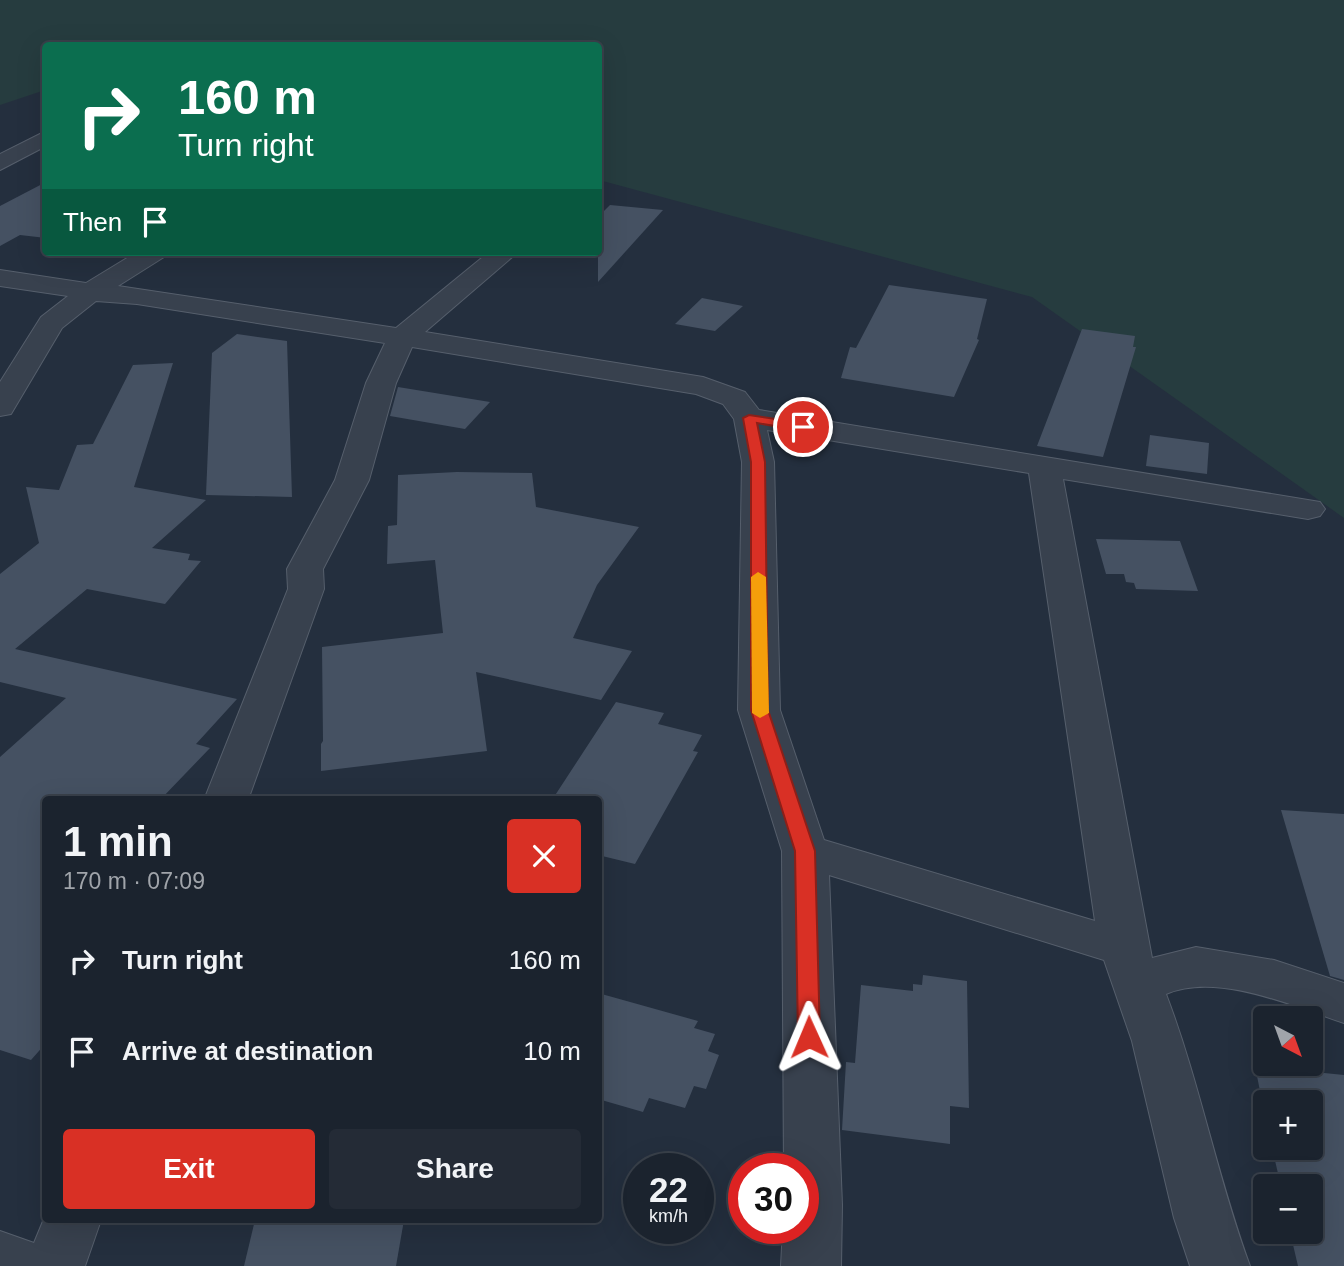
<!DOCTYPE html>
<html lang="en">
<head>
<meta charset="utf-8">
<style>
	body { margin:0; font-family:Arial,sans-serif; background:#242b36; color:#f1f3f6; height:100vh; display:flex; flex-direction:column; font-size:26px; white-space:nowrap }
	* { box-sizing:border-box; margin:0 }
	p { font-size:23px; color:#a0a4aa }
	.icon { flex:none; width:38px; height:38px; fill:none; stroke:currentColor; stroke-width:2; stroke-linecap:round; stroke-linejoin:round }
	.map { position:relative; flex:1; overflow:hidden }
	.details { position:absolute; left:42px; top:796px; width:560px; height:427px; display:flex; flex-direction:column; background:#1b232e; border-radius:7px; box-shadow:0 7px 28px #0002,0 0 0 2px #39404a }
	.details>* { flex:none }
	.banner { position:absolute; left:42px; top:42px; width:560px; height:214px; border-radius:7px; box-shadow:0 7px 28px #0002,0 0 0 2px #39404a; background:#0b6e4f; color:#fff; overflow:hidden }
	.needle { width:46px; rotate:139deg }
	.controls { position:absolute; left:1253px; top:1006px; display:grid; gap:14px }
	.controls a { display:grid; place-items:center; width:70px; height:70px; border-radius:7px; background:#1b232e; box-shadow:0 7px 28px #0002,0 0 0 2px #39404a; font-size:35px }
	.speed { position:absolute; left:623px; top:1153px; display:flex; gap:14px; font-size:35px; font-weight:700; text-align:center }
	.speed>* { display:grid; place-content:center; width:91px; height:91px; border-radius:50%; background:#1b232e; box-shadow:0 7px 28px #0002,0 0 0 2px #39404a; line-height:1 }
	.speed small { font-size:18px; font-weight:400 }
	.speed .limit { border:10px solid #d22; background:#fff; color:#111 }
	.pin { position:absolute; display:grid; place-items:center; width:60px; height:60px; color:#fff; margin:-30px; border:4px solid #fff; border-radius:50%; box-shadow:0 2px 7px #0007 }
	.me { position:absolute; width:77px; margin:-38px; rotate:359deg; stroke-linejoin:round; filter:drop-shadow(0 0 5px #0008) }
	.turn { display:flex; align-items:center; gap:24px; height:147px; padding:0 21px; font-size:32px }
	.turn .icon { width:91px; height:91px; stroke-width:2.5 }
	.turn b { display:block; font-size:49px; line-height:60px }
	.then { display:flex; align-items:center; height:66px; padding:0 21px; background:#0003; gap:14px; font-size:26px }
	.round { display:grid; place-items:center; flex:none; width:74px; height:74px; border-radius:7px; background:#242b36 }
	.head { display:flex; align-items:center; justify-content:space-between; height:119px; padding:0 21px }
	h1 { font-size:42px; font-weight:700; line-height:52px }
	.action { display:flex; gap:14px; margin-top:auto; padding:14px 21px }
	.action a { flex:1; height:80px; border-radius:7px; background:#d93025; color:#fff; font-size:28px; font-weight:700; line-height:80px; text-align:center }
	.action a+a { background:#242b36; color:#f1f3f6 }
	ul { padding:0; list-style:none }
	li { display:flex; align-items:center; gap:21px; height:91px; padding:0 21px }
	li div { flex:1 }
	li b { display:block; font-size:26px }
	li em { font-style:normal }
	.map>svg:first-child { display:block }
	.green { fill:#263c3f }
	.building { fill:#455162 }
	.lines { fill:none; stroke-linecap:round; stroke-linejoin:round }
	.street-casing { stroke:#565f6c; stroke-width:2 }
	.street { fill:#38414e; fill-rule:evenodd }
	.route { fill:#d93025; stroke:#8d1f18; stroke-width:2 }
	.slow { fill:#f59e0b }
</style>
</head>
<body>
<div class="map">
<svg width="1344" height="1266" viewBox="0 0 1344 1266">
	<rect width="100%" height="100%" fill="#242f3e"/>
	<path class="green" d="M 0,0 L 1344,0 L 1344,518 L 1032,297 L 599,180 L 598,46 L 46,46 L 45,90 L 0,105 Z"/>
	<g class="building">
		<path d="M 46,182 L 46,238 L 20,235 L 0,246 L 0,206 Z"/>
		<path d="M 610,205 L 663,210 L 598,282 L 598,217 Z"/>
		<path d="M 889,285 L 987,299 L 977,339 L 979,340 L 954,397 L 841,378 L 850,347 L 856,348 Z"/>
		<path d="M 702,298 L 743,306 L 715,331 L 675,324 Z"/>
		<path d="M 1082,329 L 1135,336 L 1133,347 L 1136,347 L 1103,457 L 1037,446 Z"/>
		<path d="M 237,334 L 287,341 L 292,497 L 206,495 L 212,353 Z"/>
		<path d="M 173,363 L 134,487 L 206,500 L 152,548 L 190,554 L 188,560 L 201,561 L 165,604 L 87,589 L 15,649 L 237,699 L 196,744 L 210,748 L 160,800 L 46,800 L 46,1043 L 31,1060 L 0,1050 L 0,757 L 66,698 L 0,682 L 0,574 L 39,543 L 26,487 L 59,490 L 77,445 L 93,444 L 133,365 Z"/>
		<path d="M 398,387 L 490,402 L 465,429 L 390,416 Z"/>
		<path d="M 1150,435 L 1209,443 L 1207,474 L 1146,466 Z"/>
		<path d="M 457,472 L 532,473 L 536,507 L 639,527 L 597,585 L 573,638 L 632,651 L 601,700 L 476,672 L 487,751 L 321,771 L 321,744 L 323,741 L 322,647 L 443,633 L 435,560 L 387,564 L 388,526 L 397,525 L 398,475 Z"/>
		<path d="M 1096,539 L 1180,541 L 1198,591 L 1136,589 L 1134,583 L 1126,582 L 1124,574 L 1106,574 Z"/>
		<path d="M 616,702 L 664,713 L 658,724 L 702,735 L 693,751 L 698,752 L 635,864 L 598,855 L 598,800 L 552,800 Z"/>
		<path d="M 1281,810 L 1344,814 L 1344,980 L 1330,976 Z"/>
		<path d="M 923,975 L 967,981 L 969,1108 L 950,1106 L 950,1144 L 842,1130 L 846,1062 L 855,1063 L 861,985 L 913,991 L 913,984 L 922,985 Z"/>
		<path d="M 598,993 L 698,1021 L 694,1028 L 715,1034 L 708,1051 L 719,1055 L 706,1089 L 694,1086 L 685,1108 L 649,1098 L 643,1112 L 598,1099 Z"/>
		<path d="M 1255,1066 L 1344,1075 L 1344,1266 L 1298,1266 L 1290,1232 L 1311,1232 L 1311,1186 L 1281,1186 L 1272,1148 L 1311,1148 L 1311,1102 L 1265,1102 L 1265,1116 Z"/>
		<path d="M 255,1220 L 404,1220 L 396,1266 L 244,1266 Z"/>
	</g>
	<g class="lines">
		<g class="street-casing">
			<g id="street">
				<path d="M 46,131 L 46,146 L 0,170 L 0,154 Z"/>
				<path d="M 137,252 L 168,252 L 164,257 L 118,286 L 396,328 L 489,252 L 518,252 L 425,332 L 703,377 L 745,392 L 759,410 L 1320,502 L 1325,509 L 1320,516 L 1308,519 L 1063,479 L 1152,958 L 1196,947 L 1274,960 L 1344,983 L 1344,1023 C 1293,1006 1218,972 1166,994 C 1200,1083 1217,1177 1250,1266 L 1190,1266 L 1174,1218 L 1132,1041 L 1104,960 L 829,875 L 842,1205 L 841,1266 L 781,1266 L 783,1228 L 803,1228 L 803,1169 L 784,1169 L 782,851 L 738,710 L 742,462 L 734,419 L 723,404 L 696,394 L 412,347 L 396,383 L 369,480 L 323,569 L 324,589 L 248,800 L 204,800 L 288,589 L 287,569 L 335,480 L 366,383 L 385,343 L 137,304 L 96,301 L 62,328 L 11,414 L 0,416 L 0,382 L 41,317 L 68,296 L 0,286 L 0,270 L 86,283 ZM 767,430 L 1029,473 L 1095,921 L 824,840 L 780,710 L 774,462 Z"/>
				<path d="M 46,1214 L 46,1220 L 101,1220 L 85,1266 L 0,1266 L 0,1231 L 34,1243 Z"/>
			</g>
		</g>
		<use href="#street" class="street"/>
	</g>
	<path class="route" d="M 749,415 L 803,423 L 809,427 L 803,431 L 757,423 L 765,462 L 768,710 L 815,851 L 820,1037 L 816,1043 L 809,1045 L 801,1043 L 798,1037 L 795,851 L 751,710 L 751,462 L 743,418 Z"/>
	<path class="slow" d="M 758,572 L 766,577 L 769,713 L 760,718 L 752,713 L 751,577 Z"/>
</svg>
<div class="controls">
<a><svg class="needle" viewBox="-14 -14 28 28"><path d="M0-13l5 13h-10z" fill="#e53935"/><path d="M0 13l5-13h-10z" fill="#a0a4aa"/></svg></a>
<a>+</a>
<a>−</a>
</div>
<div class="speed"><div>22<small>km/h</small></div><div class="limit">30</div></div>
<div class="pin" style="left:803px;top:427px;background:#d93025"><svg class="icon" aria-label="arrive" viewBox="0 0 24 24"><path d="M6 21V4h12l-3 4 3 4H6"/></svg></div>
<svg class="me" style="left:809px;top:1037px" viewBox="-20 -20 40 40"><path d="M0-17L14 15 0 8-14 15z" fill="#d93025" stroke="#fff" stroke-width="4"/></svg>
<div class="banner">
<div class="turn"><svg class="icon" aria-label="right" viewBox="0 0 24 24"><path d="M7 20v-9h11M14 6l5 5-5 5"/></svg><div><b>160 m</b>Turn right</div></div>
<div class="then">Then<svg class="icon" aria-label="arrive" viewBox="0 0 24 24"><path d="M6 21V4h12l-3 4 3 4H6"/></svg></div>
</div>
<section class="details">
<div class="head"><div><h1>1 min</h1><p>170 m · 07:09</p></div><a class="round" style="background:#d93025;color:#fff"><svg class="icon" aria-label="close" viewBox="0 0 24 24"><path d="M6 6l12 12M18 6L6 18"/></svg></a></div>
<ul>
<li><svg class="icon" aria-label="right" viewBox="0 0 24 24"><path d="M7 20v-9h11M14 6l5 5-5 5"/></svg><div><b>Turn right</b></div><em>160 m</em></li>
<li><svg class="icon" aria-label="arrive" viewBox="0 0 24 24"><path d="M6 21V4h12l-3 4 3 4H6"/></svg><div><b>Arrive at destination</b></div><em>10 m</em></li>
</ul>
<div class="action"><a>Exit</a><a>Share</a></div>
</section>
</div>
</body>
</html>
